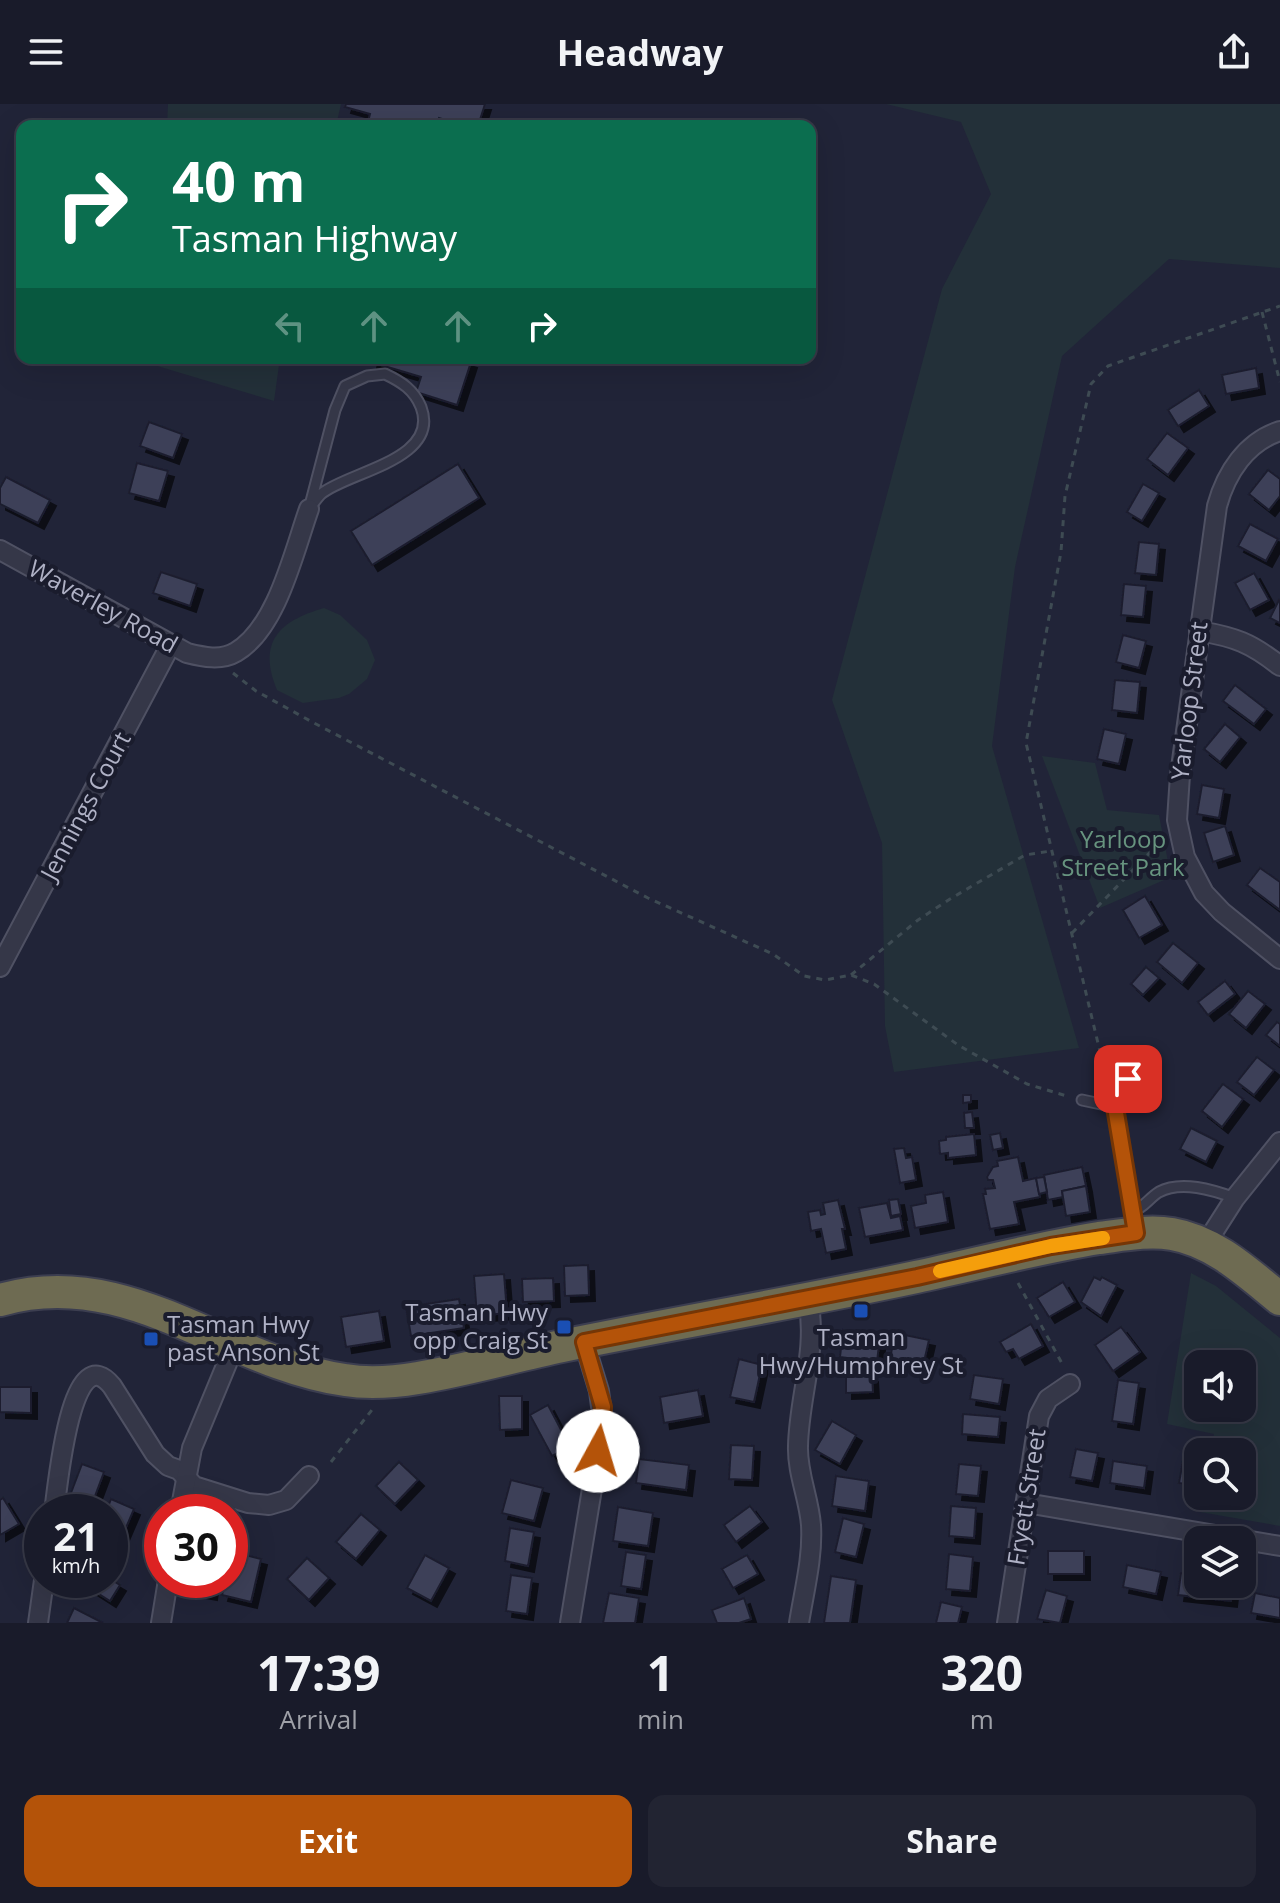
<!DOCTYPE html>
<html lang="en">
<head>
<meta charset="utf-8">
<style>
	body { margin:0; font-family:"Open Sans",sans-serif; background:#222432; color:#f1f3f6; height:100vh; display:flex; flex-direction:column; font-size:30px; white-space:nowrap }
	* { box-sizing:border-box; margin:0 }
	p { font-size:26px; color:#9fa1a8 }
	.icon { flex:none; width:44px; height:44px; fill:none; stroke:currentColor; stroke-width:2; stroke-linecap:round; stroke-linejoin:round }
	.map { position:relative; height:1519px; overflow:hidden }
	.side { display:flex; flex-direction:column; background:#191b2a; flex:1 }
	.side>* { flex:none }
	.guide { position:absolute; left:16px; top:16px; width:800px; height:244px; border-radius:16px; box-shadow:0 8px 32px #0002,0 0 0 2px #373947; background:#0b6e4f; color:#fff; overflow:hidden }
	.controls { position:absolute; left:1184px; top:1246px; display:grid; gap:16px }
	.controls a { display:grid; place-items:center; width:72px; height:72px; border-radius:16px; background:#191b2a; box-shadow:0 8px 32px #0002,0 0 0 2px #373947; font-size:40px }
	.speed { position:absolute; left:24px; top:1390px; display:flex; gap:16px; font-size:40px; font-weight:700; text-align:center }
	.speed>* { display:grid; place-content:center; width:104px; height:104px; border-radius:50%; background:#191b2a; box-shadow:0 8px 32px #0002,0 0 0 2px #373947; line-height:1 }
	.speed small { font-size:20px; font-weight:400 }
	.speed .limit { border:12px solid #d22; background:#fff; color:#111 }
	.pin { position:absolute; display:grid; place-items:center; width:68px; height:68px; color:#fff; margin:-34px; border-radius:16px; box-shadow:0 4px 12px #0006 }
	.me { position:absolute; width:88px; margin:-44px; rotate:6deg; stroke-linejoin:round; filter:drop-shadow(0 0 6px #0008) }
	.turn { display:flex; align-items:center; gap:28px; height:168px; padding:0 24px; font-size:36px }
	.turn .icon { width:104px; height:104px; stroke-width:2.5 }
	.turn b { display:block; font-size:56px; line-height:68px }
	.lanes { display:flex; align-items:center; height:76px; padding:0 24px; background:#0003; justify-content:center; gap:40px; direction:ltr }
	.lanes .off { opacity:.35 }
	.eta { display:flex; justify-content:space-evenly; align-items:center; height:136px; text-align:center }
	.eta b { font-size:48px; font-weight:700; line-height:56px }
	.action { display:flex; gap:16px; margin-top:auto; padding:16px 24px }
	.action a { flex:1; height:92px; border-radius:16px; background:#b45309; color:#fff; font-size:32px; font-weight:700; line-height:92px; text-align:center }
	.action a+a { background:#222432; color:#f1f3f6 }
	header { display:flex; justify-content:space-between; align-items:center; height:104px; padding:0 24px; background:#191b2a; font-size:36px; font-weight:700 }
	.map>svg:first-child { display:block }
	.green { fill:#233039; fill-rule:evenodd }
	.building { fill:#3d4158; stroke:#1c1e2f; stroke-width:2; filter:url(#shadow) }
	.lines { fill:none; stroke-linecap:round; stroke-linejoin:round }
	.lane-casing { stroke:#4f5163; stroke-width:13 }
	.street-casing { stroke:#4f5163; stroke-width:22 }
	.highway-casing { stroke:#3c3e50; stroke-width:36 }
	.path { stroke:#3e4b53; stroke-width:3; stroke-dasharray:6 6; stroke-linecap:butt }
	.lane { stroke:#353748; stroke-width:9 }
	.street { stroke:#353748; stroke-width:18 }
	.highway { stroke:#6e6b52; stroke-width:32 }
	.route-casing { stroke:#753606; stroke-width:20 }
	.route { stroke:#b45309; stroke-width:14 }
	.slow { stroke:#f59e0b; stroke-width:14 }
	.transit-dot { fill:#1a4fb4; stroke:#1a1c2d; stroke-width:3 }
	.labels { text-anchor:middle; stroke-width:8; stroke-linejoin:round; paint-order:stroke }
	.street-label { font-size:24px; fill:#afb1c5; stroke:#1a1c2d }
	.park-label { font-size:24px; fill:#67947f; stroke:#1a1c2d }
	.poi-label { font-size:24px; fill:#afb1c5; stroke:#1a1c2d; text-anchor:end }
</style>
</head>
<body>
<header><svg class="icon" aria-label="menu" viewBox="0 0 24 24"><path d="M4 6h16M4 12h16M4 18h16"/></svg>Headway<svg class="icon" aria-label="share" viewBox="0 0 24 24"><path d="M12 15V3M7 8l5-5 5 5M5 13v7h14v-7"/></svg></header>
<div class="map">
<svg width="1280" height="1519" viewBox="0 0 1280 1519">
	<defs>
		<filter id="shadow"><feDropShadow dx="6" dy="6" stdDeviation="0" flood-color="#0009"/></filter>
	</defs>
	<rect width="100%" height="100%" fill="#212438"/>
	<g class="green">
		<path d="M 168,0 L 341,0 L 336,22 L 167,22 Z"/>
		<path d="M 886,0 L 1280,0 L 1280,164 L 1169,155 L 1062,252 L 1015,463 L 992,642 L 1079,944 L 894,968 L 885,922 L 882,739 L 832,596 L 942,185 L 991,90 L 961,18 Z"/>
		<path d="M 155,254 L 280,254 L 274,297 L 154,261 Z"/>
		<path d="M 324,504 L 340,511 L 367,536 L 375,556 L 367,575 L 349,590 L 339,594 L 303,599 L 277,586 C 257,538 279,517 324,504 Z"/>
		<path d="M 1042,652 L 1095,659 L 1107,706 L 1159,711 L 1171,773 L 1100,804 Z"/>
		<path d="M 1191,1169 L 1216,1182 L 1280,1234 L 1280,1422 L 1200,1408 L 1202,1392 L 1242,1392 L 1242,1348 L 1211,1348 L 1214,1330 L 1167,1320 ZM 1242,1260 L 1242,1304 L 1198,1304 L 1198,1260 Z"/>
	</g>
	<g class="building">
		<path d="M 346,0 L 485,0 L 478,22 L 465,22 L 439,14 L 437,22 L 367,22 L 370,10 L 345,3 Z"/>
		<path d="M 372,254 L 458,254 L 471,258 L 457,301 L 416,288 L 421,273 L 371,258 Z"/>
		<path d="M 1256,264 L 1259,284 L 1226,290 L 1222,271 Z"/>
		<path d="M 1199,286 L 1209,302 L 1178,322 L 1168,306 Z"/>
		<path d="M 149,318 L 182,330 L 173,354 L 140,342 Z"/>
		<path d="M 1167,329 L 1188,344 L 1168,371 L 1147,355 Z"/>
		<path d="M 137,359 L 168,367 L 159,397 L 129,389 Z"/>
		<path d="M 458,360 L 479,394 L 372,461 L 351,427 Z"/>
		<path d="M 1268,366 L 1280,375 L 1280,392 L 1269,406 L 1249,390 Z"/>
		<path d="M 6,373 L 50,396 L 38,419 L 0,400 L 0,384 Z"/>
		<path d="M 1143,380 L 1159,389 L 1142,417 L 1127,408 Z"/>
		<path d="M 1250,420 L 1278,435 L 1266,457 L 1238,442 Z"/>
		<path d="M 1139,438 L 1159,440 L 1156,471 L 1135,469 Z"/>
		<path d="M 161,468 L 197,480 L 190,502 L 153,489 Z"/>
		<path d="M 1254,469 L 1269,496 L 1250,506 L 1235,479 Z"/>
		<path d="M 1124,480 L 1146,482 L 1143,513 L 1121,511 Z"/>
		<path d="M 1279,496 L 1280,497 L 1280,519 L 1270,514 Z"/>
		<path d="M 1123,531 L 1146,537 L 1139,564 L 1116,558 Z"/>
		<path d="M 1115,576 L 1140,578 L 1137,609 L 1112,606 Z"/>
		<path d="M 1235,581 L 1266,605 L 1254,620 L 1223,597 Z"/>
		<path d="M 1225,620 L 1240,633 L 1220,658 L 1204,645 Z"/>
		<path d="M 1104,625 L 1126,630 L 1119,660 L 1097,655 Z"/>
		<path d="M 1202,681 L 1224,685 L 1219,714 L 1197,710 Z"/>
		<path d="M 1225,722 L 1234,751 L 1213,758 L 1204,729 Z"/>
		<path d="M 1260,764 L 1280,778 L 1280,806 L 1247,781 Z"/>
		<path d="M 1145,792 L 1162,821 L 1139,834 L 1123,806 Z"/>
		<path d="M 1173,839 L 1198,859 L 1182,879 L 1157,858 Z"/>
		<path d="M 1146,863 L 1159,874 L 1143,891 L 1131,880 Z"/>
		<path d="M 1225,877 L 1235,890 L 1208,911 L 1198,898 Z"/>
		<path d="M 1248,887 L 1265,900 L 1246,924 L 1229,910 Z"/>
		<path d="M 1277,918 L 1280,920 L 1280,942 L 1266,931 Z"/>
		<path d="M 1257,953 L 1274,966 L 1254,991 L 1237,978 Z"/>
		<path d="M 1223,980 L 1243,995 L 1222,1023 L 1202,1007 Z"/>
		<path d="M 963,991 L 971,991 L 971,998 L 963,999 Z"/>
		<path d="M 972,1008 L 974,1024 L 965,1024 L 964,1009 Z"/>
		<path d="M 1191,1024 L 1217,1037 L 1206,1058 L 1180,1045 Z"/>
		<path d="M 1000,1029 L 1003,1044 L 993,1046 L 990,1031 Z"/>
		<path d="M 974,1030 L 976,1051 L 948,1054 L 948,1049 L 940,1050 L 939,1037 L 946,1036 L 946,1033 Z"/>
		<path d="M 904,1044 L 906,1054 L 912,1053 L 916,1076 L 900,1079 L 894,1045 Z"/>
		<path d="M 1018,1053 L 1023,1077 L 1036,1074 L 1040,1093 L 1014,1098 L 1019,1120 L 990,1125 L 983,1090 L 986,1090 L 985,1085 L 995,1084 L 993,1076 L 988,1076 L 987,1073 L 993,1063 L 998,1062 L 997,1057 Z"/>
		<path d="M 1082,1063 L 1086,1082 L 1062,1087 L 1063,1093 L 1048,1096 L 1044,1071 Z"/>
		<path d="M 1044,1073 L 1047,1088 L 1039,1090 L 1036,1074 Z"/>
		<path d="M 1086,1082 L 1090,1108 L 1066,1112 L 1062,1087 Z"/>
		<path d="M 943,1088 L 948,1118 L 915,1124 L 911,1102 L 926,1099 L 925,1091 Z"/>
		<path d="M 898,1095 L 901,1110 L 891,1112 L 889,1096 Z"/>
		<path d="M 838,1096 L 845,1125 L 842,1125 L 846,1145 L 826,1149 L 821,1125 L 811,1127 L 808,1108 L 820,1106 L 821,1111 L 825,1110 L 823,1099 Z"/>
		<path d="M 887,1099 L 891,1114 L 900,1112 L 903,1126 L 865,1133 L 859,1104 Z"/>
		<path d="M 588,1161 L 589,1191 L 565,1192 L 564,1162 Z"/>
		<path d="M 504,1170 L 507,1209 L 477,1212 L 474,1172 Z"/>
		<path d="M 1094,1173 L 1100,1176 L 1102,1173 L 1117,1181 L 1101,1212 L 1081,1198 Z"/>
		<path d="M 553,1174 L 554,1197 L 523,1198 L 522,1175 Z"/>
		<path d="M 1063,1178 L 1075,1198 L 1049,1213 L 1037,1194 Z"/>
		<path d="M 459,1195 L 464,1224 L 411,1232 L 406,1203 Z"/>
		<path d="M 379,1207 L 384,1237 L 346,1243 L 341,1213 Z"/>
		<path d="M 1031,1220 L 1043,1242 L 1019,1255 L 1013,1245 L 1006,1248 L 1000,1238 Z"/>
		<path d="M 1121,1223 L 1140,1248 L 1113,1267 L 1095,1241 Z"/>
		<path d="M 843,1226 L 880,1231 L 877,1258 L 840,1253 Z"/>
		<path d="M 895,1229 L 929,1236 L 923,1262 L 890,1255 Z"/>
		<path d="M 739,1255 L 762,1261 L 754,1298 L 730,1293 Z"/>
		<path d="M 974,1271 L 1003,1275 L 999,1300 L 970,1295 Z"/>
		<path d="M 872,1272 L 873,1288 L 846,1289 L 846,1273 Z"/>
		<path d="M 1118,1276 L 1139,1279 L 1133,1320 L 1112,1317 Z"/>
		<path d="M 0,1283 L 31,1283 L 31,1309 L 0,1308 Z"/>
		<path d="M 698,1286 L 703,1312 L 664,1319 L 660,1293 Z"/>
		<path d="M 499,1292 L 522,1292 L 522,1325 L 500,1326 Z"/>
		<path d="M 548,1301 L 570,1343 L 552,1352 L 530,1311 Z"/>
		<path d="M 963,1310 L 1000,1313 L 998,1333 L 962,1330 Z"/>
		<path d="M 832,1317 L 856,1331 L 840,1360 L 815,1346 Z"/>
		<path d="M 731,1341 L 754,1342 L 752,1376 L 729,1375 Z"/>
		<path d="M 1076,1345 L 1098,1349 L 1092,1377 L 1070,1373 Z"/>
		<path d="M 1184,1351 L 1198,1353 L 1198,1382 L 1179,1379 Z"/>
		<path d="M 639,1355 L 689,1361 L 686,1386 L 636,1379 Z"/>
		<path d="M 1113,1357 L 1147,1362 L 1144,1384 L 1110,1379 Z"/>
		<path d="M 399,1358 L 418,1376 L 395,1400 L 376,1382 Z"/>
		<path d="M 82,1360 L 104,1368 L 89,1408 L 66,1402 Z"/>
		<path d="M 959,1360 L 981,1362 L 978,1392 L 956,1390 Z"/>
		<path d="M 836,1372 L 869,1377 L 865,1407 L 832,1402 Z"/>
		<path d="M 511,1376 L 543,1384 L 534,1417 L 502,1409 Z"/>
		<path d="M 3,1394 L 19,1420 L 0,1431 L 0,1396 Z"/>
		<path d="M 111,1395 L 134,1405 L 119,1440 L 110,1436 L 110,1408 L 106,1408 Z"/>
		<path d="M 750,1402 L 762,1418 L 736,1438 L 724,1421 Z"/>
		<path d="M 951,1402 L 976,1404 L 974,1434 L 949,1432 Z"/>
		<path d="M 618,1403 L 653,1409 L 648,1442 L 613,1437 Z"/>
		<path d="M 361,1410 L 380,1426 L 356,1455 L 336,1438 Z"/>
		<path d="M 843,1414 L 864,1420 L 856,1453 L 835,1448 Z"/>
		<path d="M 510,1424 L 534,1428 L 528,1462 L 505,1457 Z"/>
		<rect x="1048" y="1447" width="36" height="23"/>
		<path d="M 233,1448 L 261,1455 L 251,1498 L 222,1491 L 226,1476 L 230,1476 Z"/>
		<path d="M 626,1448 L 646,1451 L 641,1485 L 621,1482 Z"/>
		<path d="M 949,1450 L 973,1453 L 970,1487 L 946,1485 Z"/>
		<path d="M 425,1451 L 449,1464 L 431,1497 L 407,1484 Z"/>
		<path d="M 747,1451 L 758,1470 L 733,1484 L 722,1465 Z"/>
		<path d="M 307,1454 L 329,1474 L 309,1496 L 287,1475 Z"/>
		<path d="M 1127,1461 L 1161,1468 L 1156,1490 L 1123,1483 Z"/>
		<path d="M 1181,1469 L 1198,1471 L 1198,1480 L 1233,1480 L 1231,1497 L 1178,1491 Z"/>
		<path d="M 511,1471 L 532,1474 L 527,1510 L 506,1507 Z"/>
		<path d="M 831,1472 L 856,1476 L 850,1519 L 824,1519 Z"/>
		<path d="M 110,1475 L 120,1481 L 110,1497 L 77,1476 Z"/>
		<path d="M 191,1476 L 213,1476 L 211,1490 L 189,1486 Z"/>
		<path d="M 1046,1486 L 1067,1492 L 1060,1519 L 1037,1515 Z"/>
		<path d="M 609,1489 L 639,1494 L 635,1519 L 603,1519 Z"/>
		<path d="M 1255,1489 L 1280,1494 L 1280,1514 L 1251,1509 Z"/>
		<path d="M 744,1494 L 751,1515 L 739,1519 L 717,1519 L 712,1506 Z"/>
		<path d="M 941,1498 L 962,1503 L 958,1519 L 936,1519 Z"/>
		<path d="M 74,1504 L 103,1519 L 67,1519 Z"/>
	</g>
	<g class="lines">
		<g class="lane-casing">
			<g id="lane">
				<path d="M 385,270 C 402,278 414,286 421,303 C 441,356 347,368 321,390 C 317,394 313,400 309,405 L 335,306 L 345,282 L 367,272 Z"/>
				<path d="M 1128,975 L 1115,1003 L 1136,1126"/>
				<path d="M 1082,996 L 1115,1003"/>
				<path d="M 1133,1107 C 1144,1104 1149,1094 1159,1088 C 1181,1076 1213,1086 1235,1094"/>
			</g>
		</g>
		<g class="street-casing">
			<g id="street">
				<path d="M 1280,327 C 1246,338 1226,369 1217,402 L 1180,671 L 1177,716 L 1185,753 L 1204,789 L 1222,808 L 1280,855"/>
				<path d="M 0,446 L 187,549 C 203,553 221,557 236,548 C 277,524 294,447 309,405"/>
				<path d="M 1199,527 C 1235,533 1251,539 1280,562"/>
				<path d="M 0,863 L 171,540"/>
				<path d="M 1205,1141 L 1235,1094 L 1280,1038"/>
				<path d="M 1026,1399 L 1280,1442"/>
				<path d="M 54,1408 C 57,1390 70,1230 112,1282 L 155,1350 L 168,1362 L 179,1366 L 194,1382 L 248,1399 L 269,1401 L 286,1396 L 309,1372"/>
				<path d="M 180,1408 L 192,1344 L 235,1240"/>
				<path d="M 38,1519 L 44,1476"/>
				<path d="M 161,1519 L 168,1476"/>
				<path d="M 570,1519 L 603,1318 L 599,1287 L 584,1238"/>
				<path d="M 799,1519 C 804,1487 813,1454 811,1421 C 809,1394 797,1369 798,1342 C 799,1292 818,1246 808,1195"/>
				<path d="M 1007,1519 L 1039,1312 L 1048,1295 L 1070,1280"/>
			</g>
		</g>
		<g class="highway-casing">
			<path id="highway" d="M 0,1196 C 129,1159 225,1259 345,1276 C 369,1280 394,1278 418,1274 C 467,1266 514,1252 562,1242 C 680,1218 799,1198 916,1173 C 977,1160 1037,1144 1099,1134 C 1123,1131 1148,1126 1172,1130 C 1214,1137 1248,1169 1280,1195"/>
		</g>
		<g class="path">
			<path d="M 1262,208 L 1280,278"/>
			<path d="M 233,569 L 256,587 L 314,619 L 648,794 L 773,850 L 804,872 L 825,876 L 851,871 L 874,880 L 958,941 L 1027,980 L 1070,993"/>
			<path d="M 1072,829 L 1164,734"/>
			<path d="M 851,871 L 918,816 L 950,795 L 1025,751 L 1051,747"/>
			<path d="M 1109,985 L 1026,639 L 1061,448 L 1065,392 L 1091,280 L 1108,262 L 1280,202"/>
			<path d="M 1018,1179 L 1064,1263"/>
			<path d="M 331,1358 L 375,1302"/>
		</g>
		<use href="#lane" class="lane"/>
		<use href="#street" class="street"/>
		<use href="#highway" class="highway"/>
	</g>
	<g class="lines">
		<g class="route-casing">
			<path id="route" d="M 598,1347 L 603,1303 L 584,1238 L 917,1173 L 1051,1142 L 1136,1129 L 1115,1003 L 1128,975"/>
		</g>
		<use href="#route" class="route"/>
		<path class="slow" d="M 940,1167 L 1051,1142 L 1103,1134"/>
	</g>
	<g class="transit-dot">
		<rect x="853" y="1199" width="16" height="16" rx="4"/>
		<rect x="556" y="1215" width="16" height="16" rx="4"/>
		<rect x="143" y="1227" width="16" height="16" rx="4"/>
	</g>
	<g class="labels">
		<g class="street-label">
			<text transform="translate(103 503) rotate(29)" y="8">Waverley Road</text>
			<text transform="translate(1190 597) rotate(-83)" y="8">Yarloop Street</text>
			<text transform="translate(86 702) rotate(-62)" y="8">Jennings Court</text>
			<text transform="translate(1027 1393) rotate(-81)" y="8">Fryett Street</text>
		</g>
		<g class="park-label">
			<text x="1123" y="744">Yarloop<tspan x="1123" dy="28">Street Park</tspan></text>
		</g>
		<g class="poi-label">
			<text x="548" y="1217">Tasman Hwy<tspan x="548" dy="28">opp Craig St</tspan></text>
			<text x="167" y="1229" text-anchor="start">Tasman Hwy<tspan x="167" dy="28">past Anson St</tspan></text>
			<text x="861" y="1242" text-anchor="middle">Tasman<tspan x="861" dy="28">Hwy/Humphrey St</tspan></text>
		</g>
	</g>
</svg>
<div class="controls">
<a><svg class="icon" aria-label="sound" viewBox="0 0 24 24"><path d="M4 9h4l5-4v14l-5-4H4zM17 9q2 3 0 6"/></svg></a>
<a><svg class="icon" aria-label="search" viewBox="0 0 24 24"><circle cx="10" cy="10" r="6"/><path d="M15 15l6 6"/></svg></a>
<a><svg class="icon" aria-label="layers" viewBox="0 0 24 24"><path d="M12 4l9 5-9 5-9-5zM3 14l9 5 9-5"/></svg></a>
</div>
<div class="speed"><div>21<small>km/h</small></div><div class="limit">30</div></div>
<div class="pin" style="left:1128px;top:975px;background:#d93025"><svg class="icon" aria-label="arrive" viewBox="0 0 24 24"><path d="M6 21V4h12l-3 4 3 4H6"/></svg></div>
<svg class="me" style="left:598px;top:1347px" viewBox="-20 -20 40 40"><circle r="19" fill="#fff"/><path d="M0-13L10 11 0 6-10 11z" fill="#b45309"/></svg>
<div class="guide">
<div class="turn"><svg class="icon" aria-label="right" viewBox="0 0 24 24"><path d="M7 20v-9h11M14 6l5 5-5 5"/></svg><div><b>40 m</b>Tasman Highway</div></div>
<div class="lanes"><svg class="icon off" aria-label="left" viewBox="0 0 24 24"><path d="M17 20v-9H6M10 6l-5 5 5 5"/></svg><svg class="icon off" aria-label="ahead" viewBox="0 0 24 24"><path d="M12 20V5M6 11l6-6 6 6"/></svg><svg class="icon off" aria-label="ahead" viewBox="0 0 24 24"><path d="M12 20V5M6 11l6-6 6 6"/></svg><svg class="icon" aria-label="right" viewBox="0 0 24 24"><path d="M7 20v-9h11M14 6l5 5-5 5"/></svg></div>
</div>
</div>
<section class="side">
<div class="eta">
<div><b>17:39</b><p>Arrival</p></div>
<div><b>1</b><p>min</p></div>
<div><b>320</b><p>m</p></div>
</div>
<div class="action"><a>Exit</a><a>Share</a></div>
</section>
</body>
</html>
